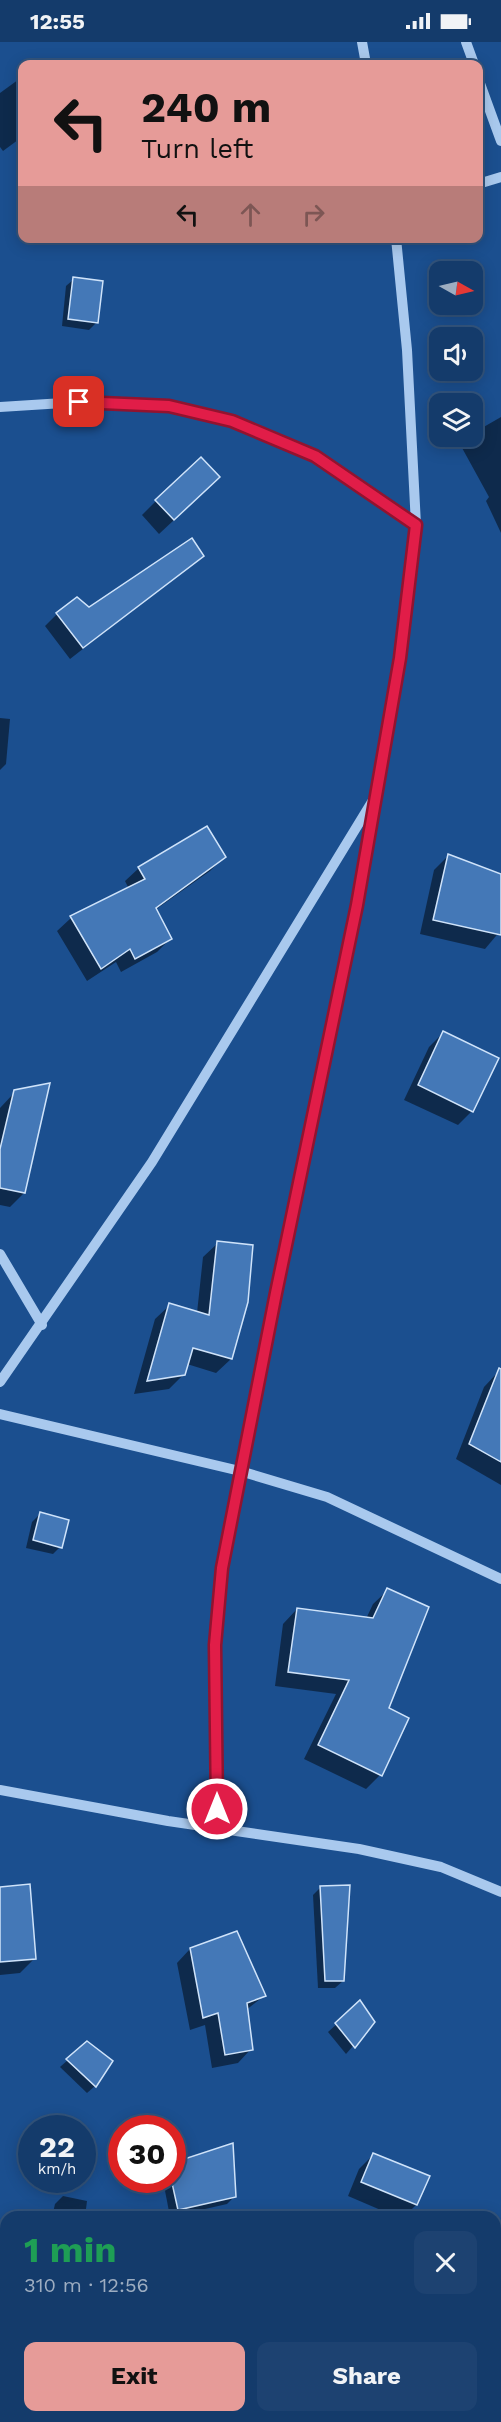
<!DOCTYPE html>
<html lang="en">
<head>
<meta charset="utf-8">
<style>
	body { margin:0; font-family:"Work Sans",sans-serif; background:#1d4271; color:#f1f3f6; height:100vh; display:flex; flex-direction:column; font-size:22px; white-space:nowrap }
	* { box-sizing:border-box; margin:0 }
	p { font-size:20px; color:#9dadc1 }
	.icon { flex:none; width:33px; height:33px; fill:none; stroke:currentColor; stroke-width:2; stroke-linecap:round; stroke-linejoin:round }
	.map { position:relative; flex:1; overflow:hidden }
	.details { position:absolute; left:0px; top:2169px; width:501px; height:212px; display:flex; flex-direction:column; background:#143b6b; border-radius:18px 18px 0 0; box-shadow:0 3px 15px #0003,0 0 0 2px #33557e }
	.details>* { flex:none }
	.banner { position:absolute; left:18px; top:18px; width:465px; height:183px; border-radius:12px; box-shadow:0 3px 15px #0003,0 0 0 2px #33557e; background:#e69b98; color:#111; overflow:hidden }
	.needle { width:39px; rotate:98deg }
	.tools { position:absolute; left:429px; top:219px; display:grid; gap:12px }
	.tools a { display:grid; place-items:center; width:54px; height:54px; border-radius:12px; background:#143b6b; box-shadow:0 3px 15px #0003,0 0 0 2px #33557e; font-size:30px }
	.speed { position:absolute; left:18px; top:2073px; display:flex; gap:12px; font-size:30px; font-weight:700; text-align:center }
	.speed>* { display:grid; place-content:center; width:78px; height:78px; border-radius:50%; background:#143b6b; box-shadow:0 3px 15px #0003,0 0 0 2px #33557e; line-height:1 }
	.speed small { font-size:15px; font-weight:400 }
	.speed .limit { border:9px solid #d22; background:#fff; color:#111 }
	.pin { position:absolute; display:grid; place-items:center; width:51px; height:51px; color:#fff; margin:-26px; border-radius:12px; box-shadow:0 3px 9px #0006 }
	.me { position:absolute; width:66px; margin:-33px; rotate:0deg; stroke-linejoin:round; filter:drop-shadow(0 0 4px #0008) }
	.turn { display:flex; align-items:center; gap:21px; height:126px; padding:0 24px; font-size:27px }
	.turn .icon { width:78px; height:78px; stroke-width:2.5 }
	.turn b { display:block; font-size:42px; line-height:51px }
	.lanes { display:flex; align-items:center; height:57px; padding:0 24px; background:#0003; justify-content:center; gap:30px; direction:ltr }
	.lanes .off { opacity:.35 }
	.round { display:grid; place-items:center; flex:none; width:63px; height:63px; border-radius:12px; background:#1d4271 }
	.headline { display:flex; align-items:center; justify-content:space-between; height:102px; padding:0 24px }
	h1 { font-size:36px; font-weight:700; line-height:45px; color:#1e9e55 }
	.button { display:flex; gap:12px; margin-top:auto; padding:12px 24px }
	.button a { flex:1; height:69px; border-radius:12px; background:#e69b98; color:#111; font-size:24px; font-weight:700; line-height:69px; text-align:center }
	.button a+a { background:#1d4271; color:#f1f3f6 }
	.status { display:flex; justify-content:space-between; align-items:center; height:42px; padding:0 30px; background:#143b6b; direction:ltr }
	.status svg { height:16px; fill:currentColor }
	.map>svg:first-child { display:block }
	.shadow { fill:#0007 }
	.building { fill:#4478b7; stroke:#cfe3fa; stroke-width:1.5 }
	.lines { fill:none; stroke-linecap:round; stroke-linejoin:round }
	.minor { stroke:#a9c9ee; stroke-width:10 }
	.route-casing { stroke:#92132f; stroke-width:15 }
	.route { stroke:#e11d48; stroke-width:10 }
</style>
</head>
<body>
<div class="status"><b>12:55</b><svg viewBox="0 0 49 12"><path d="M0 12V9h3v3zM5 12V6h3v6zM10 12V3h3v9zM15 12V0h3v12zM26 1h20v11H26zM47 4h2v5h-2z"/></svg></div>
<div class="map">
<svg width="501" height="2380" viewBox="0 0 501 2380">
	<rect width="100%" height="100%" fill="#1b4f8f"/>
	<g class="shadow">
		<path d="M 22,35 L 22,95 L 3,109 L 0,105 L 0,51 Z"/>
		<path d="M 74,237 L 97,280 L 89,288 L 62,284 L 66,244 Z"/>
		<path d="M 501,375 L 501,491 L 486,459 L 489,455 L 461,404 L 475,390 Z"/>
		<path d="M 204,450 L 159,492 L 142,473 L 156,459 Z"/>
		<path d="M 202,514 L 70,617 L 45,584 L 57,572 L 89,567 Z"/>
		<path d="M 0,676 L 10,677 L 6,722 L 0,728 Z"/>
		<path d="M 448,814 L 501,833 L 501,888 L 485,907 L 420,892 L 434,828 Z"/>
		<path d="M 224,815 L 210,829 L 155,868 L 170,897 L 157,910 L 121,930 L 116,920 L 87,939 L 57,889 L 71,876 L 129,847 L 125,839 L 139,826 Z"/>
		<path d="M 443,991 L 472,1069 L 458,1083 L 404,1058 L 429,1005 Z"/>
		<path d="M 15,1050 L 24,1151 L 10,1165 L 0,1163 L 0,1066 Z"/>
		<path d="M 218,1201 L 231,1317 L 216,1331 L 187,1322 L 184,1332 L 169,1347 L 134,1352 L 155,1277 L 170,1263 L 197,1271 L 203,1215 Z"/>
		<path d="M 498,1330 L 501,1333 L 501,1443 L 456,1417 L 484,1345 Z"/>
		<path d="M 40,1472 L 60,1505 L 53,1512 L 26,1506 L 32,1480 Z"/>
		<path d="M 388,1548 L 387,1667 L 380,1733 L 366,1747 L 304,1717 L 336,1652 L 275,1644 L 283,1582 L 297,1567 L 366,1577 L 373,1562 Z"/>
		<path d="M 0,1846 L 34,1917 L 20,1931 L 0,1933 Z"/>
		<path d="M 320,1846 L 343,1939 L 335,1946 L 318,1946 L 313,1853 Z"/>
		<path d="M 190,1907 L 264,1954 L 246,1968 L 251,2007 L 238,2021 L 212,2026 L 205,1983 L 190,1988 L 177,1921 Z"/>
		<path d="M 360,1961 L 374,1980 L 346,2012 L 328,1990 Z"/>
		<path d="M 87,2001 L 95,2044 L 87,2051 L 60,2025 Z"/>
		<path d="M 374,2112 L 428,2135 L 416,2163 L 404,2175 L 397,2175 L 348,2154 L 359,2127 Z"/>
		<path d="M 163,2138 L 172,2138 L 235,2154 L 227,2162 L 170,2175 Z"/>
		<path d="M 63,2154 L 87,2159 L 85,2175 L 52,2175 L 55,2162 Z"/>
		<path d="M 0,2229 L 3,2229 L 0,2245 Z"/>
		<path d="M 154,2374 L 175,2374 L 169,2380 Z"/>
	</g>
	<g class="building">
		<path d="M 73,235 L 103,239 L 98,281 L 68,277 Z"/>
		<path d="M 201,415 L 220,435 L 174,478 L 155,458 Z"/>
		<path d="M 192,496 L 204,514 L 83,606 L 56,571 L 77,555 L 89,565 Z"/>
		<path d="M 207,784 L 226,815 L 156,866 L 172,897 L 135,917 L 130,907 L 101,927 L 70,874 L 145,837 L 138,825 Z"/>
		<path d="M 448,812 L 501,832 L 501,893 L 433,878 Z"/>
		<path d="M 443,989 L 499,1016 L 473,1070 L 418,1043 Z"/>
		<path d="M 50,1041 L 25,1151 L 0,1146 L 0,1107 L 14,1048 Z"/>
		<path d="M 217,1199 L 253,1203 L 248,1260 L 232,1317 L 193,1306 L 185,1333 L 147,1339 L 169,1261 L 209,1273 Z"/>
		<path d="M 499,1326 L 501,1327 L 501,1420 L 469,1402 Z"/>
		<path d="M 40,1470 L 69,1478 L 62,1506 L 33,1498 Z"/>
		<path d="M 387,1546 L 429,1565 L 389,1666 L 409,1676 L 382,1734 L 318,1703 L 349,1638 L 288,1630 L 297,1566 L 373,1576 Z"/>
		<path d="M 30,1842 L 36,1917 L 0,1920 L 0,1845 Z"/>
		<path d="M 350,1843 L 344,1939 L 325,1939 L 320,1844 Z"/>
		<path d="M 237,1889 L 266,1954 L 247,1961 L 253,2008 L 225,2013 L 218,1971 L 203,1976 L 190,1906 Z"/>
		<path d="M 360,1958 L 375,1980 L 355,2006 L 335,1981 Z"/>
		<path d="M 87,1999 L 113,2019 L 96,2045 L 66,2017 Z"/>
		<path d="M 233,2101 L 236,2155 L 178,2168 L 172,2141 L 172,2121 Z"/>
		<path d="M 373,2111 L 430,2134 L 417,2163 L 361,2140 Z"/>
	</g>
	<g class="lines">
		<g class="minor">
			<path d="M 362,0 L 366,22"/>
			<path d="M 466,0 L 474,22"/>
			<path d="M 478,36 L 501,99"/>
			<path d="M 478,142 L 501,135"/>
			<path d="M 0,365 L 79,360 L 169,364 L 232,379 L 315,414 L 416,483"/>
			<path d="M 0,1212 L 42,1283"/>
			<path d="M 0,1340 L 152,1120 L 378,750 L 401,616 L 416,483 L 407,308 L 396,196"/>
			<path d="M 0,1372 L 240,1429 L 327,1455 L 501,1537"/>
			<path d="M 0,1748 L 168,1779 L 359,1807 L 441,1825 L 501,1850"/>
			<path d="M 217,1786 L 215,1603 L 222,1526 L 377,756"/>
		</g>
	</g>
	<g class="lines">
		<g class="route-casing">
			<path id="route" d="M 79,360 L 169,364 L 232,379 L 315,414 L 416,483 L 400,616 L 357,863 L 276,1251 L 222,1526 L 215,1603 L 217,1767"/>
		</g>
		<use href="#route" class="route"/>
	</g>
</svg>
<div class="tools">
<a><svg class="needle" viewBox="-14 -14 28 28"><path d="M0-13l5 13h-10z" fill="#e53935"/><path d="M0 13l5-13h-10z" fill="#9dadc1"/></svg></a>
<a><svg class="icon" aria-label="sound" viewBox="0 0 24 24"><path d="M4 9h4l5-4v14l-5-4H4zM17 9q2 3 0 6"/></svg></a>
<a><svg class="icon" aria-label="layers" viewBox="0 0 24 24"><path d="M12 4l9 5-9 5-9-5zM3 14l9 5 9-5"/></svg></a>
</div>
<div class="speed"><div>22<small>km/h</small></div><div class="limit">30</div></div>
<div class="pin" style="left:79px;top:360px;background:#d93025"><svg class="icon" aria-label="arrive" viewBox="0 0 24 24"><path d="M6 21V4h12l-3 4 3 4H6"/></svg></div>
<svg class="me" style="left:217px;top:1767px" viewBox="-20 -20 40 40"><circle r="17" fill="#e11d48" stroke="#fff" stroke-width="3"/><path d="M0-11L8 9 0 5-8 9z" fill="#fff"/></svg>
<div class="banner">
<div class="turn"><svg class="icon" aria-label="left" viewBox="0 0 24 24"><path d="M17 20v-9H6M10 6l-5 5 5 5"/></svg><div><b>240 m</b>Turn left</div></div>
<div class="lanes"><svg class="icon" aria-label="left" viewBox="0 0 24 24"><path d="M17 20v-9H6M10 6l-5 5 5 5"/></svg><svg class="icon off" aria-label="ahead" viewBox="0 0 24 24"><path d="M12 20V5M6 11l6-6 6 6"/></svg><svg class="icon off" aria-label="right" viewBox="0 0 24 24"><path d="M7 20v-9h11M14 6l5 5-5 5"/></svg></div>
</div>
<section class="details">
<div class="headline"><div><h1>1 min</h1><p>310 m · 12:56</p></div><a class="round"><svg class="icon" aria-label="close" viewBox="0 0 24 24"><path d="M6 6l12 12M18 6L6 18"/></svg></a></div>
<div class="button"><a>Exit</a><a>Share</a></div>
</section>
</div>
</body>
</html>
